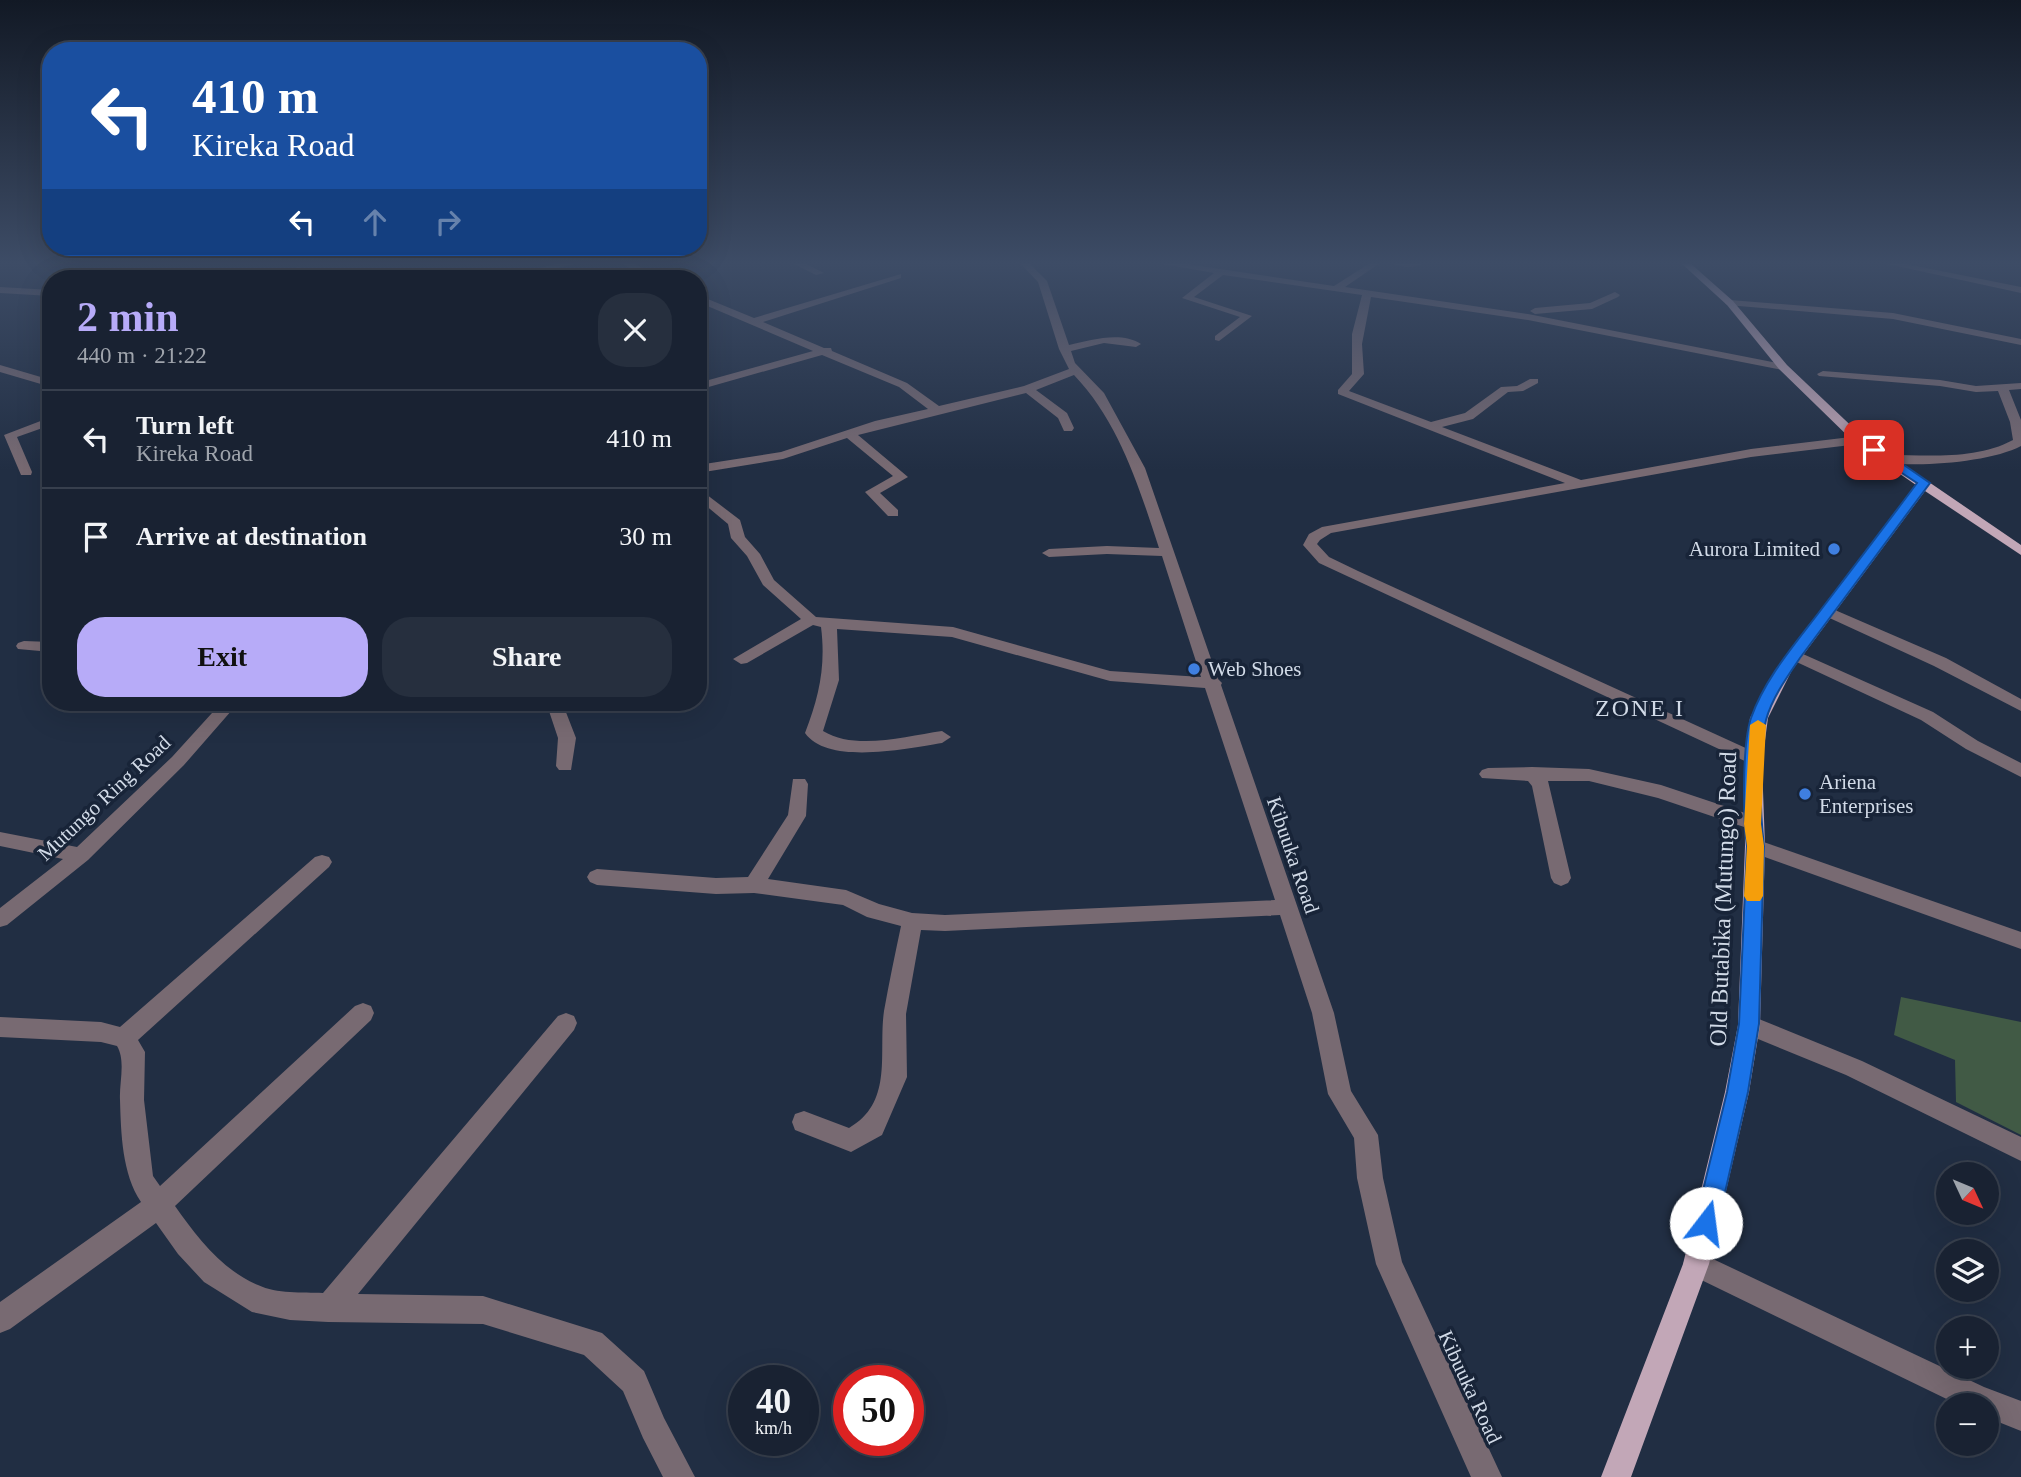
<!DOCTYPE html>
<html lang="en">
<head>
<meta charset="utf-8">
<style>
	body { margin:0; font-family:"Times New Roman",serif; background:#262f3e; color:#f1f3f6; height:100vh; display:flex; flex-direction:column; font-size:26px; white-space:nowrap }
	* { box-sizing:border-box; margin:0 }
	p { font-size:23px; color:#9fa4ac }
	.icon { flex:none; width:38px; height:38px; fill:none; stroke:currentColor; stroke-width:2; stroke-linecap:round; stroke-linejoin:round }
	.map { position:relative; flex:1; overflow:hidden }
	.drawer { position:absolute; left:42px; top:270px; width:665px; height:441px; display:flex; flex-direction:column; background:#192232; border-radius:28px; box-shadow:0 7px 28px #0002,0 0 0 2px #373f4d }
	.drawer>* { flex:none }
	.banner { position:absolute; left:42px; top:42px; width:665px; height:214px; border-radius:28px; box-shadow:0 7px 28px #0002,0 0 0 2px #373f4d; background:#1a4fa0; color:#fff; overflow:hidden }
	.needle { width:46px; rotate:134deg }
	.tools { position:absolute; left:1936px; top:1162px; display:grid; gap:14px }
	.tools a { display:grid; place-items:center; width:63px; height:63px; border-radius:50%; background:#192232; box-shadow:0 7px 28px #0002,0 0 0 2px #373f4d; font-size:35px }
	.speed { position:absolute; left:728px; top:1365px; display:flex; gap:14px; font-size:35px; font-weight:700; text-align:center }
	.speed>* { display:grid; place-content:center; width:91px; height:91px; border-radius:50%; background:#192232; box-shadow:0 7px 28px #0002,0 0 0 2px #373f4d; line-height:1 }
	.speed small { font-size:18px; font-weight:400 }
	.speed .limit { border:10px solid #d22; background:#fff; color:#111 }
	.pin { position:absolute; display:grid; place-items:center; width:60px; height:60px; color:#fff; margin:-30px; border-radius:14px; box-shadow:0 4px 10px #0006 }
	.me { position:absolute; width:77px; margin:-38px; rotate:15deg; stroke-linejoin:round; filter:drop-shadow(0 0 5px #0008) }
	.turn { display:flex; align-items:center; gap:24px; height:147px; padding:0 35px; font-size:32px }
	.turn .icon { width:91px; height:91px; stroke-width:2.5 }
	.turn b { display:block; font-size:49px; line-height:60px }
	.lanes { display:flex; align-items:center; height:66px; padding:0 35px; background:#0003; justify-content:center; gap:35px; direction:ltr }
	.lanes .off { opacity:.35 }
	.round { display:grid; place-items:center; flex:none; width:74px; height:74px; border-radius:28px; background:#262f3e }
	.headline { display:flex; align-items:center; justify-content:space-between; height:119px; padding:0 35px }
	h1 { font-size:42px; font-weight:700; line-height:52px; color:#b7abf8 }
	.action { display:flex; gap:14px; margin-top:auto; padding:14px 35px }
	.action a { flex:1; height:80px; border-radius:28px; background:#b7abf8; color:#111; font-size:28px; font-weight:700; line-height:80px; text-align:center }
	.action a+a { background:#262f3e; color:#f1f3f6 }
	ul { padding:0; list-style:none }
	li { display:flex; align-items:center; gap:21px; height:98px; padding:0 35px; border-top:2px solid #373f4d }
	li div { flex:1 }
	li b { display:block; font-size:26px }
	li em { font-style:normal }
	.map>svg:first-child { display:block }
	.forest { fill:#415a45 }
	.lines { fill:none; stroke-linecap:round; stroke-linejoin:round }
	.minor { fill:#786a72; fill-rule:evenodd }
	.major { fill:#c2a7b7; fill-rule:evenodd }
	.route { fill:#1a73e8; stroke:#114b97; stroke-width:2 }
	.slow { fill:#f59e0b }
	.shop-dot { fill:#3f7fe0; stroke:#182438; stroke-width:2.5 }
	.labels { text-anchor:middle; stroke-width:7; stroke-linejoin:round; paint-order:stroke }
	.poi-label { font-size:21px; fill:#d1dae7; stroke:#182438; text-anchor:start }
	.street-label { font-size:21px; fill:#d1dae7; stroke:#182438 }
	.quarter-label { font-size:24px; letter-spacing:2px; fill:#d1dae7; stroke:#182438 }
	.near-street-label { font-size:24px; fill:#d1dae7; stroke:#182438 }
</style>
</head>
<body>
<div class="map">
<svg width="2021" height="1477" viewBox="0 0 2021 1477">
	<rect width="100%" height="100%" fill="#212e43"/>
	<path class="forest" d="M 1901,997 L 2021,1022 L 2021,1135 L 1956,1102 L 1955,1060 L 1894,1035 Z"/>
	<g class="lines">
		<g class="minor">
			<path d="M 561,263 L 579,263 L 515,278 L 498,278 Z"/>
			<path d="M 621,263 L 633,263 L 660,278 L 648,278 Z"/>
			<path d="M 792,263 L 804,263 L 824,273 L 816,275 Z"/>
			<path d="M 1020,263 L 1029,263 L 1047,281 L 1069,345 C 1091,340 1121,331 1141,344 L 1136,347 L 1104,343 L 1071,351 L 1075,363 L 1104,393 L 1145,468 L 1218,679 L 1222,683 L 1221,685 L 1334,1013 L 1351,1091 L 1378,1135 L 1383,1178 L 1402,1262 L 1502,1477 L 1471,1477 L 1376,1264 L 1357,1178 L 1354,1138 L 1328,1094 L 1312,1013 L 1280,915 L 945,931 L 921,930 L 906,1014 L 907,1077 L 882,1135 L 851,1152 L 795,1130 L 792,1122 L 795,1114 L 804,1111 L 849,1128 C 894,1102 878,1053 884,1011 C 889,983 895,954 901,926 L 867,917 L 843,905 L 754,893 L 716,894 L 597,885 L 590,882 L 587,877 L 590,872 L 597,869 L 716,878 L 748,877 L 788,815 L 793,779 L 805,779 L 808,784 L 806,816 L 768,879 L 846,890 L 879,904 L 912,913 L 945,915 L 1275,900 L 1205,688 L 1110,681 L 952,637 L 837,629 L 839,680 L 823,731 C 856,751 906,736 942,731 L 951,737 L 942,743 C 909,748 828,766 805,733 C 819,697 826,666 821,627 L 813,625 L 747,663 L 741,664 L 733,659 L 801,619 L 763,585 L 747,556 L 731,538 L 728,524 L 698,499 L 698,488 L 740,520 L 745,537 L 760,554 L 774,580 L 816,617 L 953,627 L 1110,671 L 1201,677 L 1162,556 L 1107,554 L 1049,557 L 1042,553 L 1049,549 L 1107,546 L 1159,548 C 1139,487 1119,422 1074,375 L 1036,390 L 1067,413 L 1074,428 L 1072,431 L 1064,431 L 1058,418 L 1026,393 L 858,435 L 908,477 L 880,493 L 898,510 L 898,516 L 888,516 L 865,492 L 893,476 L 847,438 L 783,459 L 698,473 L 698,465 L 781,452 L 875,421 L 928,409 L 899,387 L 822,355 L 698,390 L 698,383 L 813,351 L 698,302 L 698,295 L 754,318 L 901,274 L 901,278 L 763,322 L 824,348 L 831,348 L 832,351 L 907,383 L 939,406 L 1024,386 L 1069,369 L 1059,349 L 1038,282 Z"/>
			<path d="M 1157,263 L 1180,263 L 1334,286 L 1370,263 L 1380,263 L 1345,287 L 1528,314 L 1787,365 L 1787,369 L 1783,370 L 1528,320 L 1371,297 L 1362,344 L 1364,374 L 1349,391 L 1431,422 L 1465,413 L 1501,387 L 1517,386 L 1530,379 L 1538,379 L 1538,383 L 1523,391 L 1508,392 L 1473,419 L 1442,427 L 1581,480 L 1751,449 L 1859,436 L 1865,440 L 1859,444 L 1751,457 L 1331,533 L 1320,540 L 1317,544 L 1329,557 L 1358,571 L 1761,755 L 1764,759 L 1761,763 L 1749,763 L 1319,563 L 1303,545 L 1309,534 L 1322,527 L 1565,483 L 1338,394 L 1338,390 L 1352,374 L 1352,334 L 1362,295 L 1223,275 L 1194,297 L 1252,316 L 1219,341 L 1215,340 L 1215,336 L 1240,317 L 1182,298 L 1214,273 Z"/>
			<path d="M 1393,263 L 1424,263 C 1417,268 1400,268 1393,263 Z"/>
			<path d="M 1883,263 L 1901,263 L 2021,287 L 2021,293 Z"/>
			<path d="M 298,267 L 301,268 L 301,272 L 286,278 L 274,278 Z"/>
			<path d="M 350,271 L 361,278 L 350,278 L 345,274 Z"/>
			<path d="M 0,287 L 51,290 L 51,296 L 0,293 Z"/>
			<path d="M 1615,292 L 1620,295 L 1618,297 L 1592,309 L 1535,314 L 1530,311 L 1535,308 L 1590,303 Z"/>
			<path d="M 1730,300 L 1893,313 L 2021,339 L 2021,345 L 1893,319 L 1727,305 L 1725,303 Z"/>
			<path d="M 0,365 L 51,380 L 51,387 L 0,372 Z"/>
			<path d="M 1823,371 L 1940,380 L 1976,386 L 2021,383 L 2021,389 L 2009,390 L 2021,420 L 2021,446 C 1991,462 1917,468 1884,462 L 1882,459 L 1888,455 C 1928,455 1976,460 2013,440 L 2010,422 L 1998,391 L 1976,392 L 1940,386 L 1819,376 L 1817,374 Z"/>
			<path d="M 51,417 L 51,425 L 17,437 L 32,472 L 31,475 L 21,475 L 4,435 Z"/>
			<path d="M 1828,607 L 1946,658 L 2021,699 L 2021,711 L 1934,666 L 1823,615 L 1820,612 L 1823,609 Z"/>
			<path d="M 24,641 L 51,642 L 51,652 L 18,649 L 16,646 L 18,643 Z"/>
			<path d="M 1794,650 L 1933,712 L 1978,741 L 2021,763 L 2021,777 L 1966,749 L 1921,720 L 1788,658 L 1786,655 Z"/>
			<path d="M 222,702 L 239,702 L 184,765 L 88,860 L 7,925 L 0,927 L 0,908 L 63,859 L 0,846 L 0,832 L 77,847 L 172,757 Z"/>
			<path d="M 546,702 L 562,702 L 576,738 L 571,770 L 559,770 L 556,766 L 558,738 Z"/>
			<path d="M 1532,767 L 1589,769 L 1661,785 L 1760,818 L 1762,823 L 1760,828 L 1753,830 L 1658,798 L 1589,781 L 1548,781 L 1571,878 L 1568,883 L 1561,886 L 1554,883 L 1551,878 L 1532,786 L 1528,781 L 1482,778 L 1479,774 L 1482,770 L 1488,768 Z"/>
			<path d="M 1755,839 L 2021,932 L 2021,949 L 1748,851 L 1745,846 L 1748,841 Z"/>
			<path d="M 322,855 L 329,857 L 332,862 L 329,867 L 138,1040 L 145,1052 L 144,1100 L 153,1176 L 160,1186 L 355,1006 L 363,1003 L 371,1006 L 374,1013 L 371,1020 L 175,1206 C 196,1236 223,1271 258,1285 C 277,1294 302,1292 323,1293 L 558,1016 L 566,1013 L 574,1016 L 577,1023 L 574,1030 L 358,1294 L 483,1296 L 602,1333 L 644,1371 L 664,1418 L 695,1477 L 663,1477 L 643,1438 L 623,1391 L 584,1355 L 483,1324 L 328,1322 L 290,1320 L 252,1312 L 204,1282 L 178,1254 L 156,1223 L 10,1329 L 0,1333 L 0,1302 L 141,1202 C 122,1174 121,1133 120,1100 C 119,1083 126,1061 117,1046 L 101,1042 L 0,1037 L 0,1017 L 101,1022 L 120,1027 L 315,857 Z"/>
			<path d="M 1749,1015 L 1862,1061 L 2021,1137 L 2021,1161 L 1846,1075 L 1741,1032 L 1738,1025 L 1741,1018 Z"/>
			<path d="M 1696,1251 L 1984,1387 L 2021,1401 L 2021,1431 L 1986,1417 L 1986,1405 L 1959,1405 L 1687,1273 L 1683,1264 L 1687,1255 Z"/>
		</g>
		<path class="major" d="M 1681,263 L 1690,263 L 1733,301 L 1787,365 L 1863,437 L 2021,545 L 2021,555 L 1925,491 L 1792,670 L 1768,718 L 1762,763 L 1765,846 L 1760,1025 L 1749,1092 L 1709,1264 L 1631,1477 L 1601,1477 L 1683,1264 L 1725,1092 L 1738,1025 L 1745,846 L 1744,763 L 1750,718 L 1779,665 L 1916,485 L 1855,443 L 1779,369 L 1727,305 Z"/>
	</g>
	<linearGradient id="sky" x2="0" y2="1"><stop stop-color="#121925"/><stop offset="0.56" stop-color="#3d4c66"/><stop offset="1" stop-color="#3d4c66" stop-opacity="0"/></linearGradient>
	<rect width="2021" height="470" fill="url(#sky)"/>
	<path class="route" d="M 1870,447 L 1878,447 L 1930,483 L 1800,658 C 1787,677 1772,698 1766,720 C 1758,752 1760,813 1764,846 L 1759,1024 L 1748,1092 L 1718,1223 L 1715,1231 L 1706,1235 L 1698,1231 L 1695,1223 L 1727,1092 L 1739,1024 L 1747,846 C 1743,817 1742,745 1751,718 C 1765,678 1795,644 1820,611 C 1852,569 1885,526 1917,483 L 1870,452 Z"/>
	<path class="slow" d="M 1758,720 L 1766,725 L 1761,824 L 1764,846 L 1763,896 L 1760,901 L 1747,901 L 1744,896 L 1747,846 L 1744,824 L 1750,725 Z"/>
	<g class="shop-dot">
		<circle cx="1834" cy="549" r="7"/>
		<circle cx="1194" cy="669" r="7"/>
		<circle cx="1805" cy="794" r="7"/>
	</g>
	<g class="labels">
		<g class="poi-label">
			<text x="1820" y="556" text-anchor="end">Aurora Limited</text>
			<text x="1208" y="676">Web Shoes</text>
			<text x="1819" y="789">Ariena<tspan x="1819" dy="24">Enterprises</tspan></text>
		</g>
		<g class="street-label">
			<text transform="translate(104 798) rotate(-43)" y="7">Mutungo Ring Road</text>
			<text transform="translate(1293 855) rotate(71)" y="7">Kibuuka Road</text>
			<text transform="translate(1470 1387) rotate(65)" y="7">Kibuuka Road</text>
		</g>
		<g class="quarter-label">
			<text x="1640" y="716">ZONE I</text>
		</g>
		<g class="near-street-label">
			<text transform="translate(1723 899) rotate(-88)" y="8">Old Butabika (Mutungo) Road</text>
		</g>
	</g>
</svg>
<div class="tools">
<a><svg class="needle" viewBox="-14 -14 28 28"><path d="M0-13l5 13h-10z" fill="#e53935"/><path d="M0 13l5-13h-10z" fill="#9fa4ac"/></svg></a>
<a><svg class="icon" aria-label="layers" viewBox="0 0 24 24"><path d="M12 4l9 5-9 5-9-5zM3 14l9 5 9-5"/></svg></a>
<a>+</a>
<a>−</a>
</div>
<div class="speed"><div>40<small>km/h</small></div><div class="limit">50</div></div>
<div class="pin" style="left:1874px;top:450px;background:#d93025"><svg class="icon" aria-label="arrive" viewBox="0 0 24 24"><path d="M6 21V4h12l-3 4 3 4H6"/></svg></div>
<svg class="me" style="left:1706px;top:1223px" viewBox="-20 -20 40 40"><circle r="19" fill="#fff"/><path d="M0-13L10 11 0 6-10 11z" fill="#1a73e8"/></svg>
<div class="banner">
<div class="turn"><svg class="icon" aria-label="left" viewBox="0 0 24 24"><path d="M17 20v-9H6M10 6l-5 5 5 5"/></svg><div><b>410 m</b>Kireka Road</div></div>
<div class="lanes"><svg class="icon" aria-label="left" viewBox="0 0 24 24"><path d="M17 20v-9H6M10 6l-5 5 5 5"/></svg><svg class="icon off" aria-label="ahead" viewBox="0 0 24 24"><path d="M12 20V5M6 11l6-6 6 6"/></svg><svg class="icon off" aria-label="right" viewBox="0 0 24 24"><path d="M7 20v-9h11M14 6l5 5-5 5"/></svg></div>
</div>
<section class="drawer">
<div class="headline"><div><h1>2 min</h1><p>440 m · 21:22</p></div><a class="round"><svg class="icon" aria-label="close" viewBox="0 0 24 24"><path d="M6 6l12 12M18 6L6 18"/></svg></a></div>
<ul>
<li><svg class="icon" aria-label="left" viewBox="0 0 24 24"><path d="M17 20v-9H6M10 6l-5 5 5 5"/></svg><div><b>Turn left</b><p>Kireka Road</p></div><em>410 m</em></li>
<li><svg class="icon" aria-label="arrive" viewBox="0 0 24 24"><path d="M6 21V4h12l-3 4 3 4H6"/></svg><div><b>Arrive at destination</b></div><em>30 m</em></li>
</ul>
<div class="action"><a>Exit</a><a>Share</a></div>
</section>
</div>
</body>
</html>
